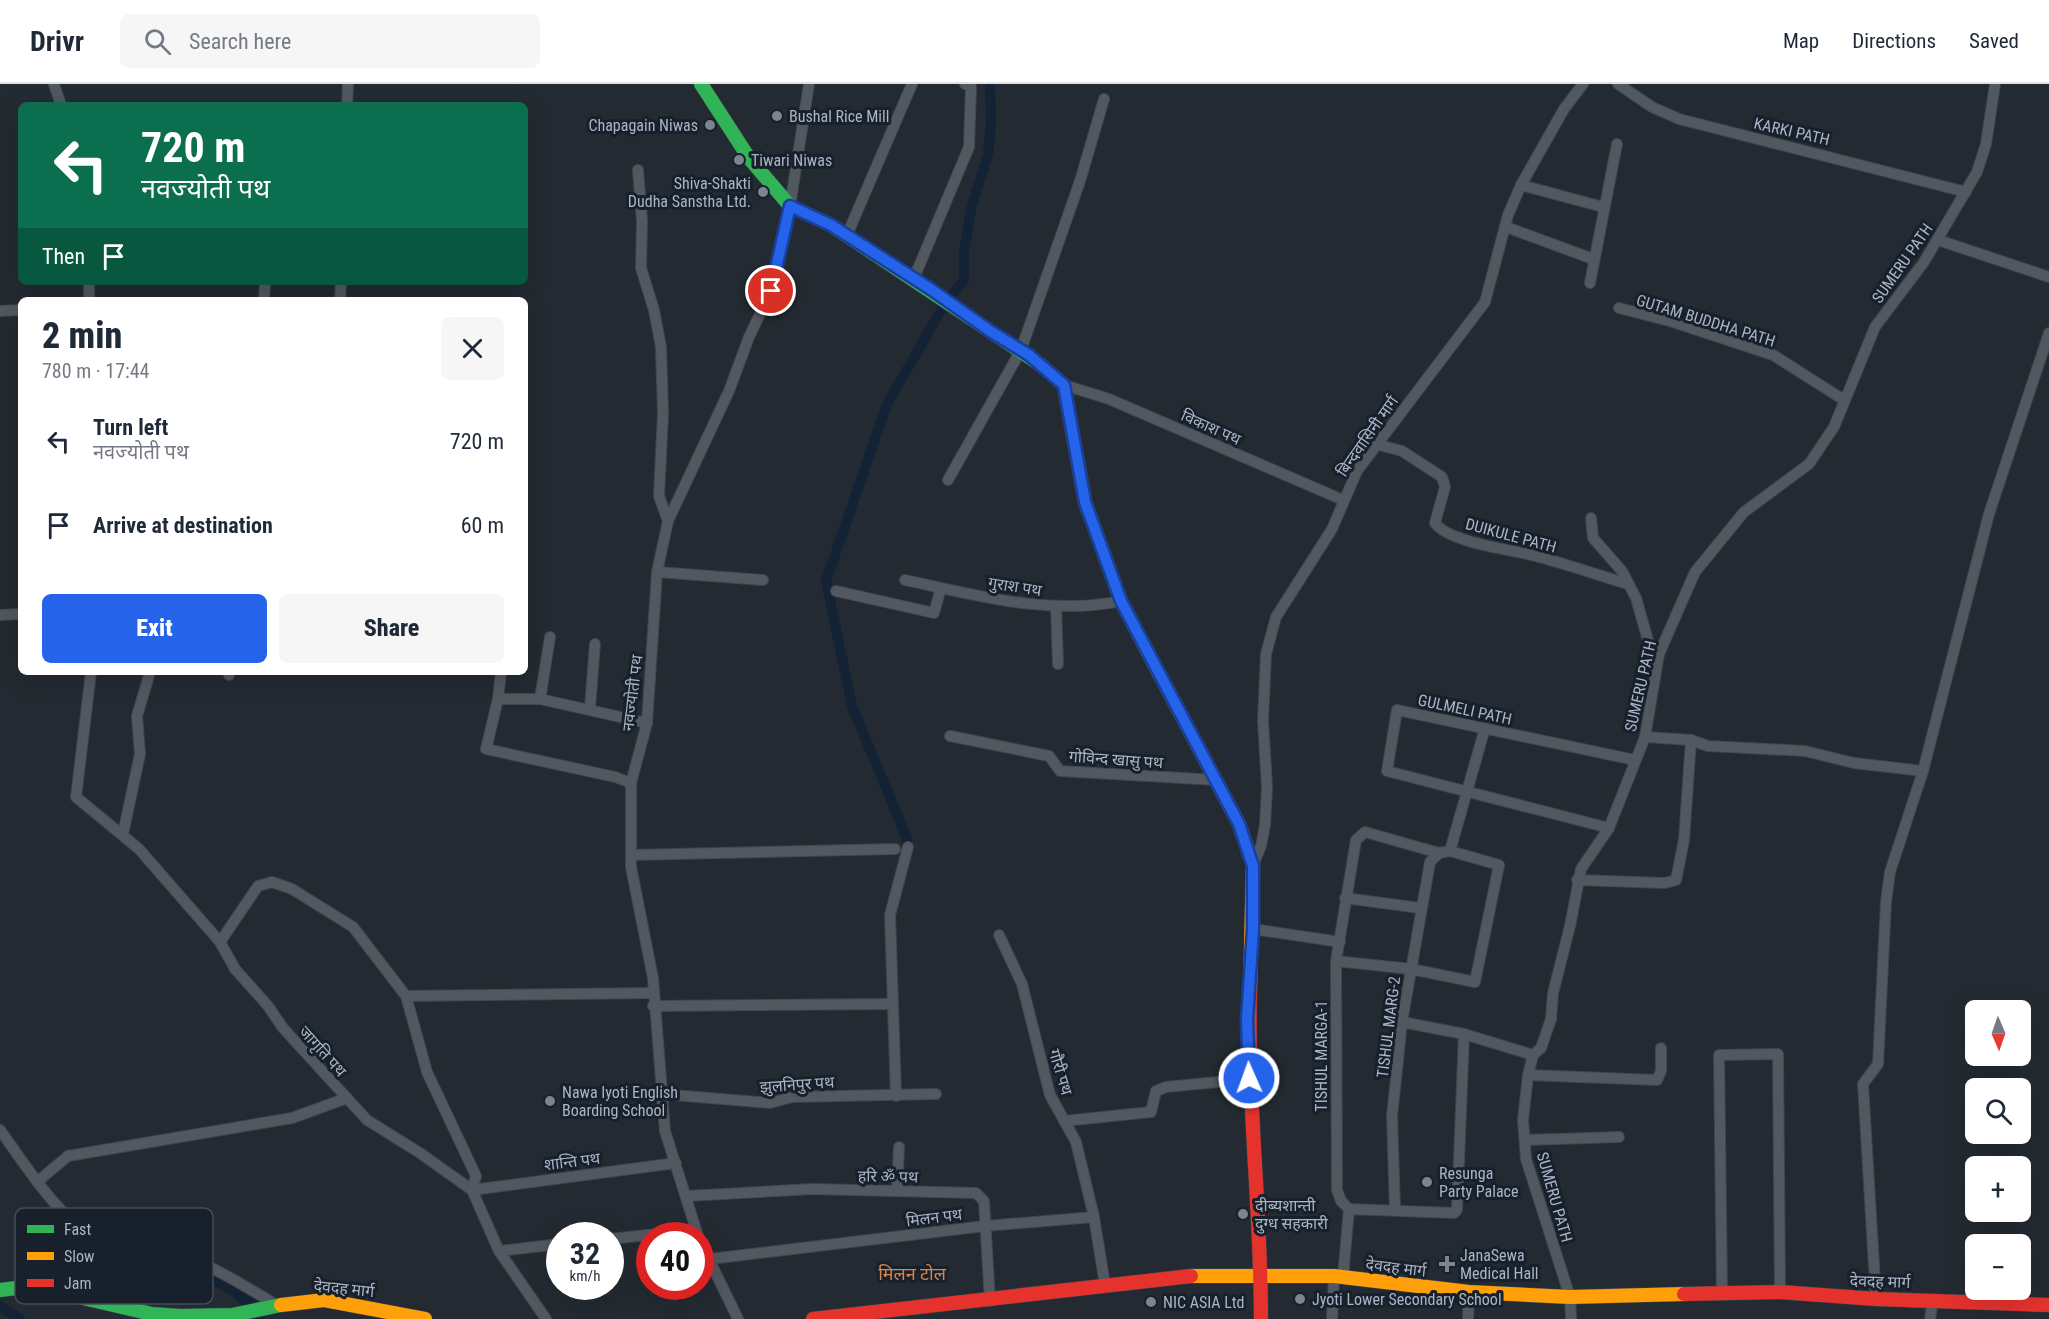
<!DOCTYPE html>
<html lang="en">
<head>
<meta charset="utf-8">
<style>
	body { margin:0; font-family:"Roboto Condensed","Noto Sans Devanagari",sans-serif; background:#f6f6f7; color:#1f2937; height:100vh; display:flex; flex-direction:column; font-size:22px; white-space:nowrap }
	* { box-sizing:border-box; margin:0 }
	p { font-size:20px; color:#747a83 }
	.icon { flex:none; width:33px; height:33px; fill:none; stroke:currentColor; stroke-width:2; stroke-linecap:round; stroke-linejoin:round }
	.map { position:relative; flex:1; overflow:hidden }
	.panel { position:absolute; left:18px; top:213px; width:510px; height:378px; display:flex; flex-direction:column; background:#fff; border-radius:9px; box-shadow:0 6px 24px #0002 }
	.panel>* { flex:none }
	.banner { position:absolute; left:18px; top:18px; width:510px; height:183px; border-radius:9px; box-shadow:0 6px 24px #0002; background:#0b6e4f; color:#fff; overflow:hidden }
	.needle { width:39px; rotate:178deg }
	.fabs { position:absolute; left:1965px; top:916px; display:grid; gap:12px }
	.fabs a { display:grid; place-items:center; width:66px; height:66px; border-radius:9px; background:#fff; box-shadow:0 6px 24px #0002; font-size:30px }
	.speed { position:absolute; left:546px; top:1138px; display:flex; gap:12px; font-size:30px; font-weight:700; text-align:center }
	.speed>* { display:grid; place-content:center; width:78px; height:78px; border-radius:50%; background:#fff; box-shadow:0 6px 24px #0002; line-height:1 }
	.speed small { font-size:15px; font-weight:400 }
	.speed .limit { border:9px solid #d22; background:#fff; color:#111 }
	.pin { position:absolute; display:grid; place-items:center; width:51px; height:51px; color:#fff; margin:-26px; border:3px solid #fff; border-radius:50%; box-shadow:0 2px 6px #0007 }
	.me { position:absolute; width:66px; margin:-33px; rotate:358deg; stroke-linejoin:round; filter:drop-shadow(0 0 4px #0008) }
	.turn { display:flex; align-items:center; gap:21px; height:126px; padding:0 24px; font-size:27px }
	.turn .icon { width:78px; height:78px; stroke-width:2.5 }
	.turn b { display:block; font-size:42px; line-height:51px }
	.then { display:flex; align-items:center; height:57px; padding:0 24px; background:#0003; gap:12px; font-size:22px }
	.round { display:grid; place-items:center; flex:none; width:63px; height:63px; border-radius:9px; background:#f6f6f7 }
	.headline { display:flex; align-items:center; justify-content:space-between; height:102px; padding:0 24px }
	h1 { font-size:36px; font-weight:800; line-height:45px }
	.action { display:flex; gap:12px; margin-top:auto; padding:12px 24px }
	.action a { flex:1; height:69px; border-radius:9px; background:#2563eb; color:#fff; font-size:24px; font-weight:800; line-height:69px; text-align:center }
	.action a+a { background:#f6f6f7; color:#1f2937 }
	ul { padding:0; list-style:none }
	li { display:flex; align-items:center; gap:18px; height:84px; padding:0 24px }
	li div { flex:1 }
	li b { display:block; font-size:22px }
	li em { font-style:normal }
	header { display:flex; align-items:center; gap:36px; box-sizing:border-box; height:84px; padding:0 30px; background:#fff; border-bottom:2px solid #e0e1e3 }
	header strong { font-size:28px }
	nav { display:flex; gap:33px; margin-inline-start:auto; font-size:21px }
	.search { width:420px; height:54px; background:#f6f6f7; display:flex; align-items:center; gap:15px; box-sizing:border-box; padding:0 21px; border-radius:9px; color:#747a83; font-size:22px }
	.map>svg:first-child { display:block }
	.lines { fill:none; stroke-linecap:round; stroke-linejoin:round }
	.canal { stroke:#132234; stroke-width:10 }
	.river { stroke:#132234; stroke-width:18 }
	.street-casing { stroke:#40464e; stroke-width:12 }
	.fast-casing { stroke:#40464e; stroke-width:15 }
	.slow-casing { stroke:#40464e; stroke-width:15 }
	.jam-casing { stroke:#40464e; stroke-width:15 }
	.street { stroke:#525860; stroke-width:10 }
	.fast { stroke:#30b455; stroke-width:14 }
	.slow { stroke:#ff9f0a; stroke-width:14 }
	.jam { stroke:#e5322d; stroke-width:14 }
	.route-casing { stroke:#184099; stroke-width:15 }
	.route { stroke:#2563eb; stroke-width:10 }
	.poi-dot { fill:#7b8491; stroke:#17202b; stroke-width:2 }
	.labels { text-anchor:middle; stroke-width:6; stroke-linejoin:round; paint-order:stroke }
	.poi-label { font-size:16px; fill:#aab5c5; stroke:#17202b; text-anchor:start }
	.street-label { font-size:16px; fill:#aab5c5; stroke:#17202b }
	.neighbourhood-label { font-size:18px; fill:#da8650; stroke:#17202b }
	.key { fill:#17202b; stroke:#434d59; stroke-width:1.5 }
	.key-label { font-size:16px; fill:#aab5c5 }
</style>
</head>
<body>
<header>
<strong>Drivr</strong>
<div class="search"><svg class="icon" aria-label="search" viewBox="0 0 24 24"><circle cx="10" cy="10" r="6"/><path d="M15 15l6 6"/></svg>Search here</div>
<nav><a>Map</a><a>Directions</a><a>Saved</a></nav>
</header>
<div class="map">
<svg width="2049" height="1235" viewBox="0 0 2049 1235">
	<rect width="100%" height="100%" fill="#232a31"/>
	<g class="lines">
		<g class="canal">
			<path d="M 908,763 L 906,752 L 852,622 L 826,497 L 887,320 L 947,216 L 964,197 L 964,167 L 972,121 L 988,71 L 991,41 L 990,0"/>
			<path d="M 0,1222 L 20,1235"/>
		</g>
		<path class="river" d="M 78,1145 C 113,1176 118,1160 155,1169 C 179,1174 231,1196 247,1214 C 252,1219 254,1229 256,1235"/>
		<g class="street-casing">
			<g id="street">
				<path d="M 54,0 L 61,21"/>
				<path d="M 1618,0 L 1652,23 L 1679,35 L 1966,108"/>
				<path d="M 347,21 L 348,0"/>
				<path d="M 638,86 L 642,137 L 641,184 L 654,226 L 661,263 L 663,329 L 659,412 L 668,437"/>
				<path d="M 1521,101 L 1603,123"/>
				<path d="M 1506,143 L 1593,175"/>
				<path d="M 847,151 L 912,0"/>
				<path d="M 1938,156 L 2049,193"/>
				<path d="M 914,194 L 969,63 L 971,3 L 965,0"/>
				<path d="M 89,198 L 89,216"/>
				<path d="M 1590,199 L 1617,60"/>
				<path d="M 264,216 L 265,198"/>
				<path d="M 340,216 L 341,198"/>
				<path d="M 1619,224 L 1673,238 L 1773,271 L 1844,316"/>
				<path d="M 0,227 L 21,226"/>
				<path d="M 1064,301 L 1109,315 L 1343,416"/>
				<path d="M 1379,361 L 1402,367 L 1442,393 L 1445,403 L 1435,439 C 1449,459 1515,466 1539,473 C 1569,481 1598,491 1628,500"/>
				<path d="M 948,396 L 1021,266 L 1080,97 L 1104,15"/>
				<path d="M 1591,434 L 1593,454 L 1622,487 L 1636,514 L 1649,560 L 1659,570"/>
				<path d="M 657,488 L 763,496"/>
				<path d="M 905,496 C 976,511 1049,532 1121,517"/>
				<path d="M 836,507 L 934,529 L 941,504"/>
				<path d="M 1056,522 L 1058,580"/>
				<path d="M 0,531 L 21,530"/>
				<path d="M 91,588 L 76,713 L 139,765 L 220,858 L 235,885 L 268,922 L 283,944 L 367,1036 L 420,1069 L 472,1106 L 499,1167 L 546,1235"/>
				<path d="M 229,591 L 229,588"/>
				<path d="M 498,615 L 501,588"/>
				<path d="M 540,615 L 550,553"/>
				<path d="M 590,624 L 595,560"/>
				<path d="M 950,652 L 1049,672 L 1060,687 L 1217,696"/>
				<path d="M 1645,653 L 1691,656 L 1708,662 L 1805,667 L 1854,679 L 1923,687"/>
				<path d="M 631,699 L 615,693 L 486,665 L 498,615 L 540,615 L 647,639"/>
				<path d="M 1609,744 L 1387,687 L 1397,626 L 1635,676"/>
				<path d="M 123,750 L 140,670 L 137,632 L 150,588"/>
				<path d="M 1450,767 L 1485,644"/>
				<path d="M 631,771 L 895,765"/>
				<path d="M 1253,781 L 1261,762 L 1265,741 L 1267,703 L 1263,636 L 1266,570 L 1276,533 L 1332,445 L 1357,387 L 1485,218 L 1508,131 L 1521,101 L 1564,25 L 1583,0"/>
				<path d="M 1577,796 L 1665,799 L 1676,796 L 1684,756 L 1691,656"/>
				<path d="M 1345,814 L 1420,824"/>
				<path d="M 1253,845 L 1340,858"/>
				<path d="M 999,851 L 1022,900 L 1050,1011 L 1076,1058 L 1094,1133"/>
				<path d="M 220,858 L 258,802 L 272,798 L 292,805 L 353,843 L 406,912 L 427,988 L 476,1092 L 472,1106"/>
				<path d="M 1336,877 L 1411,885 L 1475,898 L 1499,781 L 1450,767 L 1439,769 L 1365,748 L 1356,756 L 1336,877 L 1337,1106 L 1341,1117 L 1349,1125"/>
				<path d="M 406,912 L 652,909"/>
				<path d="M 653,922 L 891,920"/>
				<path d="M 1402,938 L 1464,950 L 1533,971"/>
				<path d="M 1528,991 L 1657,996 L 1661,987 L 1661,964"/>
				<path d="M 661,1010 L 770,1019 L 792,1013 L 936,1010"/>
				<path d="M 896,1012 L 890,831 L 908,763"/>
				<path d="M 1064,1037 L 1151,1028 L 1156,1007 L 1166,1003 L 1249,995"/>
				<path d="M 0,1046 C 27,1083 61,1140 105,1158 C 120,1164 140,1159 155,1163 C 199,1173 240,1199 278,1222"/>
				<path d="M 1526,1056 L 1619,1053"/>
				<path d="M 37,1098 L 68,1072 L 292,1034 L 347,1014"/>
				<path d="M 472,1106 L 676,1079"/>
				<path d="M 897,1107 L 899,1063"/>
				<path d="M 687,1112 L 812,1105 L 976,1109 L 984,1117 L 990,1217"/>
				<path d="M 1395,1125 L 1392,1032 L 1402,938 L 1430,778 L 1439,769"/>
				<path d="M 698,1152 L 665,1047 L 653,894 L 631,783 L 631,699 L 647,639 L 657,488 L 668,437 L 729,307 L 749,253 L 771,207 L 790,122 L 809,0"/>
				<path d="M 610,1155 L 695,1146"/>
				<path d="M 700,1157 L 738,1235"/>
				<path d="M 499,1167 L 560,1160"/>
				<path d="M 710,1175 L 985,1142 L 1094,1133 L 1105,1201"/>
				<path d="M 1343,1193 L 1349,1125 L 1454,1129 L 1457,1126 L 1464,950"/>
				<path d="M 1722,1208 L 1719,971 L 1778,970 L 1780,1208"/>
				<path d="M 1876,1215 L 1863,1000 L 1878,980 L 1886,818 L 1890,788 L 1923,687 L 1989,430 L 2049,249"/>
				<path d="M 1332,1235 L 1334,1192"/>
				<path d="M 1468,1235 L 1469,1208"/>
				<path d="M 1571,1235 L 1570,1213 L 1526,1075 L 1523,1036 L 1528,991 L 1533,971 L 1541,964 L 1551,935 L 1553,909 L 1570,842 L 1581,785 L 1609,744 L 1645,653 L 1659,570 L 1695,488 L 1744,428 L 1809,380 L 1834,343 L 1875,243 L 1924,178 L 1977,88 L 1986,60 L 1995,0"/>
				<path d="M 1930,1235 L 1933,1215"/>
			</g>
		</g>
		<g class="fast-casing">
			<g id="fast">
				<path d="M 701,0 L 749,74 L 790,122 L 831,141 L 1041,281"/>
				<path d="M 0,1206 L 32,1202 L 152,1230 L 180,1232 L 232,1231 L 281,1221"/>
			</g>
		</g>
		<g class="slow-casing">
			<g id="slow">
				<path d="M 1143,559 L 1239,740 L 1253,781 L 1250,906"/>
				<path d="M 1191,1192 L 1334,1192 L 1469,1208 L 1570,1213 L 1684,1210"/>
				<path d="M 281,1221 L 324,1216 L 425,1235"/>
			</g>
		</g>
		<g class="jam-casing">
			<g id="jam">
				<path d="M 1041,281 L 1064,301 L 1085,418 L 1121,517 L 1143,559"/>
				<path d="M 1250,906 C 1247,1016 1261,1125 1261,1235"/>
				<path d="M 1684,1210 L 1780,1208 L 1876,1215 L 2049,1221"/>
				<path d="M 813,1235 L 1191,1192"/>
			</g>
		</g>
		<use href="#street" class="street"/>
		<use href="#fast" class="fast"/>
		<use href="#slow" class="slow"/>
		<use href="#jam" class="jam"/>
	</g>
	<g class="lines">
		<g class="route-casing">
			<path id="route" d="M 771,207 L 790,122 L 831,141 L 932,206 L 990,247 L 1029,271 L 1064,301 L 1085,418 L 1121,517 L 1239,740 L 1253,782 L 1253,845 L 1247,936 L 1249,994"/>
		</g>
		<use href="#route" class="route"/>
	</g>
	<g class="poi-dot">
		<circle cx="777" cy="32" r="6"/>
		<circle cx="710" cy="41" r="6"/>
		<circle cx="739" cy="76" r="6"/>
		<circle cx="763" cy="108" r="6"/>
		<circle cx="550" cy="1017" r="6"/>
		<circle cx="1427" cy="1098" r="6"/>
		<circle cx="1243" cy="1130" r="6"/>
		<path d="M1444 1171h6v6h6v6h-6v6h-6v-6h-6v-6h6z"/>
		<circle cx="1300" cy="1215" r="6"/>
		<circle cx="1151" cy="1218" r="6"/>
	</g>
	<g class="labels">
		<g class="poi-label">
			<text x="789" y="38">Bushal Rice Mill</text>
			<text x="698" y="47" text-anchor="end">Chapagain Niwas</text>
			<text x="751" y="82">Tiwari Niwas</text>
			<text x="751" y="105" text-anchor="end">Shiva-Shakti<tspan x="751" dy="18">Dudha Sanstha Ltd.</tspan></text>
			<text x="562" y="1014">Nawa Iyoti English<tspan x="562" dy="18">Boarding School</tspan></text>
			<text x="1439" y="1095">Resunga<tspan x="1439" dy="18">Party Palace</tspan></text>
			<text x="1255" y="1127">दीब्यशान्ती<tspan x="1255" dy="18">दुग्ध सहकारी</tspan></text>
			<text x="1460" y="1177">JanaSewa<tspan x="1460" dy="18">Medical Hall</tspan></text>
			<text x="1312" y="1221">Jyoti Lower Secondary School</text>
			<text x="1163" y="1224">NIC ASIA Ltd</text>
		</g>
		<g class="street-label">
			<text transform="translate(1792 47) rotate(13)" y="6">KARKI PATH</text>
			<text transform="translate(1902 179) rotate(-55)" y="6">SUMERU PATH</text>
			<text transform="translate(1706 236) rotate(17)" y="6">GUTAM BUDDHA PATH</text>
			<text transform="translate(1211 343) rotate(24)" y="6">विकाश पथ</text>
			<text transform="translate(1367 352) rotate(-55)" y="6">बिन्दवासिनी मार्ग</text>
			<text transform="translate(1511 451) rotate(15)" y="6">DUIKULE PATH</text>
			<text transform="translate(1015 502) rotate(9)" y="6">गुराश पथ</text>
			<text transform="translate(1640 602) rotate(-77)" y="6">SUMERU PATH</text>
			<text transform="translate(632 609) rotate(-83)" y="6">नवज्योती पथ</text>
			<text transform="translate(1465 625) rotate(12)" y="6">GULMELI PATH</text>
			<text transform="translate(1116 675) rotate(4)" y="6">गोविन्द खासु पथ</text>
			<text transform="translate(1388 943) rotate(-83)" y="6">TISHUL MARG-2</text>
			<text transform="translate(323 967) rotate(48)" y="6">जागृति पथ</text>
			<text transform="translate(1321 972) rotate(-90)" y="6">TISHUL MARGA-1</text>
			<text transform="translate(1061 988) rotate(73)" y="6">गौरी पथ</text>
			<text transform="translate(797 1000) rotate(-4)" y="6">झुलनिपुर पथ</text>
			<text transform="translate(572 1077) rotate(-7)" y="6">शान्ति पथ</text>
			<text transform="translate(888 1092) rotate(1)" y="6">हरि ॐ पथ</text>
			<text transform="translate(1555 1113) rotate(74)" y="6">SUMERU PATH</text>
			<text transform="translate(934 1133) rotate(-7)" y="6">मिलन पथ</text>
			<text transform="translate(1396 1183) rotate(7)" y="6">देवदह मार्ग</text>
			<text transform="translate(1880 1197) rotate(2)" y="6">देवदह मार्ग</text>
			<text transform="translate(344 1204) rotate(6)" y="6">देवदह मार्ग</text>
		</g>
		<g class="neighbourhood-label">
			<text x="912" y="1196">मिलन टोल</text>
		</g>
	</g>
	<rect x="15" y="1124" width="198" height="96" rx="9" class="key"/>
	<rect x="27" y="1141" width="27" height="8" fill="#30b455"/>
	<rect x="27" y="1168" width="27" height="8" fill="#ff9f0a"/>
	<rect x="27" y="1195" width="27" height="8" fill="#e5322d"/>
	<g class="key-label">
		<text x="64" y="1151">Fast</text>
		<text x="64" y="1178">Slow</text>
		<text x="64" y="1205">Jam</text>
	</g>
</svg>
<div class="fabs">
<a><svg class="needle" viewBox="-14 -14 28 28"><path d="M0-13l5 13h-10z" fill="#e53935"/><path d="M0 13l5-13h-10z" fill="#747a83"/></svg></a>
<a><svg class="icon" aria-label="search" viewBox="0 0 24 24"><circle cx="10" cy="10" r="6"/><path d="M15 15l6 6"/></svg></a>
<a>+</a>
<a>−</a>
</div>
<div class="speed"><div>32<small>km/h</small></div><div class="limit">40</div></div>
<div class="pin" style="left:771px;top:207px;background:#d93025"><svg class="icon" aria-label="arrive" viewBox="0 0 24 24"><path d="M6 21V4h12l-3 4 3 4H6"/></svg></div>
<svg class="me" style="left:1249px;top:994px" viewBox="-20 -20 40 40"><circle r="17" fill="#2563eb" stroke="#fff" stroke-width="3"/><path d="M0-11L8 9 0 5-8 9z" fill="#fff"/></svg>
<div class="banner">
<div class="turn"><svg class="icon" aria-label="left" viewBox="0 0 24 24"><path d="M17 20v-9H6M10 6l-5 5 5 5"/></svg><div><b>720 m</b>नवज्योती पथ</div></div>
<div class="then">Then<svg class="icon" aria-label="arrive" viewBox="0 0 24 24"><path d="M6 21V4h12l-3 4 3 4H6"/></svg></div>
</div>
<section class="panel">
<div class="headline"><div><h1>2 min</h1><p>780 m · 17:44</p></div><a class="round"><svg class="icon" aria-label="close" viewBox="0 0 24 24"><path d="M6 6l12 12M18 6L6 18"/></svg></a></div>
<ul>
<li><svg class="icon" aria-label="left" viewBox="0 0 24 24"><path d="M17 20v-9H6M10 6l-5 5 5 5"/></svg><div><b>Turn left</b><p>नवज्योती पथ</p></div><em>720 m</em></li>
<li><svg class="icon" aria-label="arrive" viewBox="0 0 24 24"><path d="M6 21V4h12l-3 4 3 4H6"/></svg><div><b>Arrive at destination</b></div><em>60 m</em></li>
</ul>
<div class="action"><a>Exit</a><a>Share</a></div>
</section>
</div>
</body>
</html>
